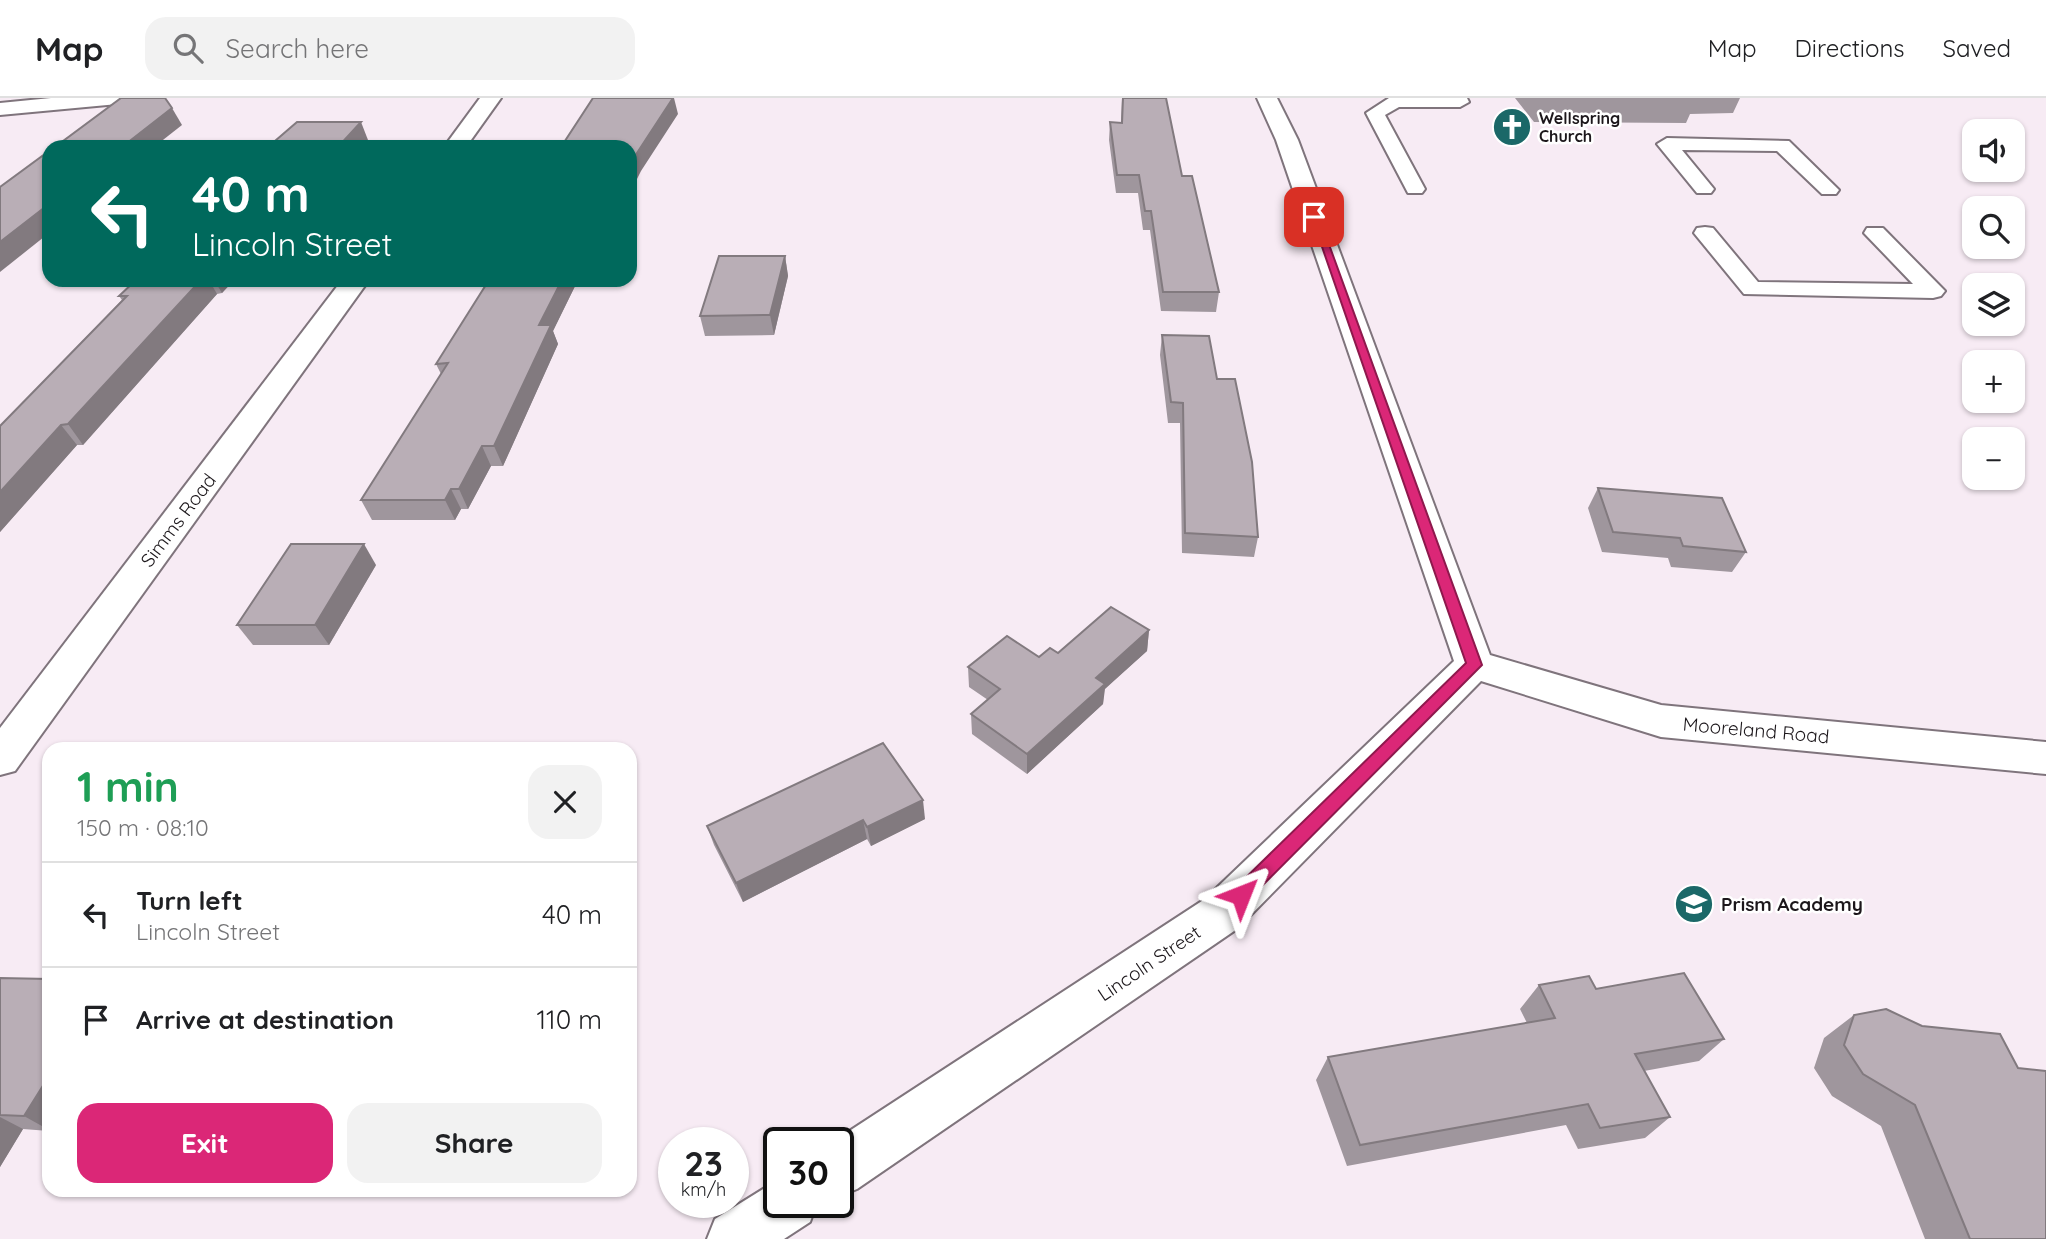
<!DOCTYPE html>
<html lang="en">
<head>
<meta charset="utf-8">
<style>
	body { margin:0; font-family:Quicksand,sans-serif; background:#f2f2f2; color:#202124; height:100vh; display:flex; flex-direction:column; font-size:26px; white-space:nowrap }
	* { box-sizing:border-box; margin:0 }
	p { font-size:23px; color:#757577 }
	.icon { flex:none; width:38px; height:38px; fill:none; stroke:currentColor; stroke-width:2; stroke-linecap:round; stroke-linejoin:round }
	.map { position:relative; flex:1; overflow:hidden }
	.details { position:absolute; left:42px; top:644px; width:595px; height:455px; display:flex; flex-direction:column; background:#fff; border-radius:21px; box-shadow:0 2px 5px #0004 }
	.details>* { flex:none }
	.hud { position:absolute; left:42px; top:42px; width:595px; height:147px; border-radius:21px; box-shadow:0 2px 5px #0004; background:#00695c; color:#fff; overflow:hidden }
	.buttons { position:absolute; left:1962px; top:21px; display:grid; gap:14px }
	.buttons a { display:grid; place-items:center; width:63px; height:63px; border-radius:14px; background:#fff; box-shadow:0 2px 5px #0004; font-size:35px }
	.speed { position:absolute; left:658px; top:1029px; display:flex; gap:14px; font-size:35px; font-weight:700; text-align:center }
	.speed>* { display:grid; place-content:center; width:91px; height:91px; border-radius:50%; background:#fff; box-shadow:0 2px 5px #0004; line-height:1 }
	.speed small { font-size:18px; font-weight:400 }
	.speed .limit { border:4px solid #111; border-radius:10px; background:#fff; color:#111 }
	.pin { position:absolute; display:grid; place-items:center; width:60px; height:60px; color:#fff; margin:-30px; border-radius:14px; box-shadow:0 4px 10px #0006 }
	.me { position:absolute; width:77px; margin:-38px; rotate:45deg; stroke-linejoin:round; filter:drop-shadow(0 0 5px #0008) }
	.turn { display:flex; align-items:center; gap:24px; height:147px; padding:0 35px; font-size:32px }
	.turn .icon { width:91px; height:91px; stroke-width:2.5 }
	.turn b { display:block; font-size:49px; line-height:60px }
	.round { display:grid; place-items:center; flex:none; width:74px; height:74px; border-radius:21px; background:#f2f2f2 }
	.headline { display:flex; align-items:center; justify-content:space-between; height:119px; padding:0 35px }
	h1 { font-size:42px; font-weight:700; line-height:52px; color:#1e9e55 }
	.button { display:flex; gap:14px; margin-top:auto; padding:14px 35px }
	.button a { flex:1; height:80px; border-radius:21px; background:#db2777; color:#fff; font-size:28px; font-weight:700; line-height:80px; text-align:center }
	.button a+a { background:#f2f2f2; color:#202124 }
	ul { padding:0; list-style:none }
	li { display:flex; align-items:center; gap:21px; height:105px; padding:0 35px; border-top:2px solid #e0e0e0 }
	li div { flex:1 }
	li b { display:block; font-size:26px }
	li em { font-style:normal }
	header { display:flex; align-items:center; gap:42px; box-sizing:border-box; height:98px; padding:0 35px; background:#fff; border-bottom:2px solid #e0e0e0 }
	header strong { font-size:33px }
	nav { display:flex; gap:38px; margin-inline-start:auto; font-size:24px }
	.search { width:490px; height:63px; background:#f2f2f2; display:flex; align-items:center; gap:18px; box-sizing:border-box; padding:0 24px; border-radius:21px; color:#757577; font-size:26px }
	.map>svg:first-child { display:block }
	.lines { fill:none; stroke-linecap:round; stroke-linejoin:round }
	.service-casing { stroke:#7f747c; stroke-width:4 }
	.minor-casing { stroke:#7f747c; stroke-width:4 }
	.service { fill:#fff; fill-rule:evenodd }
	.minor { fill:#fff; fill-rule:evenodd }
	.wall { fill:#9f969d }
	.shaded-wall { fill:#827a7f }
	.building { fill:#b9aeb6; stroke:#827a7f; stroke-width:2 }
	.route { fill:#db2777; stroke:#8e194d; stroke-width:2 }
	.labels { text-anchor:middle; stroke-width:5; stroke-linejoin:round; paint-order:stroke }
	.far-poi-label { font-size:16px; font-weight:bold; fill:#1c171b; stroke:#fff; text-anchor:start }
	.street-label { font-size:19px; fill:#1c171b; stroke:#fff }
	.poi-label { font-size:19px; font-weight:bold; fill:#1c171b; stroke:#fff; text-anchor:start }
</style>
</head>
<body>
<header>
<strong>Map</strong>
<div class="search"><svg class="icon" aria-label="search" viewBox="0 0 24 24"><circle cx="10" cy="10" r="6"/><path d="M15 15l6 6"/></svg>Search here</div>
<nav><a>Map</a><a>Directions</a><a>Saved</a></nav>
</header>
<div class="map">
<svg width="2046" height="1141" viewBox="0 0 2046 1141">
	<rect width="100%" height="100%" fill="#f7ebf4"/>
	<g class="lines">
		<g class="service-casing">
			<g id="service">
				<path d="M 1389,0 L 1467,0 L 1469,4 L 1460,9 L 1399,9 L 1385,17 L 1425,91 L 1422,95 L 1408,95 L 1366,15 Z"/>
				<path d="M 1667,40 L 1789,43 L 1839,92 L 1836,96 L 1822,96 L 1777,53 L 1682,52 L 1714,91 L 1711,95 L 1697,95 L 1657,46 Z"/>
				<path d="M 1705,129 L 1713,130 L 1758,184 L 1913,186 L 1864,135 L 1867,130 L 1883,130 L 1945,193 L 1941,198 L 1933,200 L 1744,196 L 1694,135 L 1697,130 Z"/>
			</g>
		</g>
		<g class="minor-casing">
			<g id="minor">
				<path d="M 51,0 L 128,0 L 125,4 L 118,6 L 0,17 L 0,5 Z"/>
				<path d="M 480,0 L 501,0 L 466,49 L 444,49 Z"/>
				<path d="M 1257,0 L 1277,0 L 1298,42 L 1490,557 L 1661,607 L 2046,644 L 2046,676 L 1661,639 L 1481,583 L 1237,831 L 857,1091 L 838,1099 L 838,1045 L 831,1045 L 1205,801 L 1454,563 L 1276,42 Z"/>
				<path d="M 342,182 L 369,182 L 15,673 L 0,677 L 0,630 Z"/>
				<path d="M 779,1081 L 779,1104 L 817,1104 L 810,1124 L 784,1141 L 707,1141 L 715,1121 Z"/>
			</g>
		</g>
		<use href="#service" class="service"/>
		<use href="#minor" class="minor"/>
	</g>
	<g class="wall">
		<path d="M 1122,0 L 1166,0 L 1182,78 L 1219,194 L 1216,214 L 1161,213 L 1150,132 L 1143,132 L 1138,95 L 1116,95 L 1109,42 L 1110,24 L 1121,25 Z"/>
		<path d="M 1515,0 L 1740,0 L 1733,15 L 1690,16 L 1686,25 L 1534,24 Z"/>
		<path d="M 785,158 L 788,178 L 774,237 L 705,238 L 700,218 Z"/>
		<path d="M 136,182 L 234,182 L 222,195 L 217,196 L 83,347 L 77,347 L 0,434 L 0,328 L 122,202 L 119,198 Z"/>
		<path d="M 489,182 L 578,182 L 553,233 L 558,246 L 503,368 L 491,368 L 468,411 L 461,411 L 455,422 L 372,422 L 361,402 L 441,276 L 436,266 Z"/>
		<path d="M 1162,237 L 1217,281 L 1258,439 L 1254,459 L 1182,455 L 1180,325 L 1168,325 L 1160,257 Z"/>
		<path d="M 1598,390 L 1746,454 L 1732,474 L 1671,469 L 1668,460 L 1602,454 L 1588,410 Z"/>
		<path d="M 376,467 L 329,547 L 253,547 L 237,527 Z"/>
		<path d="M 1149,532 L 1147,553 L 1104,591 L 1103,606 L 1027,676 L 972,636 L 971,616 L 988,602 L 969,589 L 968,569 L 1058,555 Z"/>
		<path d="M 925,721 L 871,748 L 867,741 L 743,804 L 714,747 L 707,728 Z"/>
		<path d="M 0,880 L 49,881 L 49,1033 L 23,1031 L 0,1069 Z"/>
		<path d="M 1539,887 L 1596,891 L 1724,941 L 1699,963 L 1644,973 L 1670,1019 L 1645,1040 L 1578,1051 L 1566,1027 L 1347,1068 L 1316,982 L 1328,959 L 1527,925 L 1520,911 Z"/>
		<path d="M 1854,917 L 1922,928 L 2018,970 L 2046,1141 L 1925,1141 L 1881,1028 L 1832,998 L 1814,970 L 1824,940 Z"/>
	</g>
	<g class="shaded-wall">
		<path d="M 673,0 L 674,0 L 678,16 L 641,73 L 630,95 L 630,68 L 637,55 Z"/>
		<path d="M 172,10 L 182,27 L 154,49 L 122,49 Z"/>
		<path d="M 361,24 L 368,42 L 362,49 L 338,49 Z"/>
		<path d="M 49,106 L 49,135 L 0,174 L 0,144 Z"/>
		<path d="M 785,158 L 788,178 L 774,237 L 770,217 Z"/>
		<path d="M 201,182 L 209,182 L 217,196 L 83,347 L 68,326 Z"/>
		<path d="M 214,182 L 234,182 L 222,195 Z"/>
		<path d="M 562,182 L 578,182 L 553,233 L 558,246 L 503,368 L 494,348 L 539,227 Z"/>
		<path d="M 61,327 L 77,347 L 0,434 L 0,394 Z"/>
		<path d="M 482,348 L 491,368 L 468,411 L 459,391 Z"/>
		<path d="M 451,391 L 461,411 L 455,422 L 445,402 Z"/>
		<path d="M 364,446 L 376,467 L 329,547 L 315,527 Z"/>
		<path d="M 1149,532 L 1147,553 L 1105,591 L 1103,606 L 1027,676 L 1027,656 L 1096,580 Z"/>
		<path d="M 923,702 L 925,721 L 871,748 L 867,729 Z"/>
		<path d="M 863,722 L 867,741 L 743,804 L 736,785 Z"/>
		<path d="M 49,978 L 49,1032 L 24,1018 Z"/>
		<path d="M 0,1019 L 23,1031 L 0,1069 Z"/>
	</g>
	<g class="building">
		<path d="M 121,0 L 165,0 L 172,10 L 122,49 L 55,49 Z"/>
		<path d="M 593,0 L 673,0 L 637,55 L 630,68 L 630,49 L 561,49 Z"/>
		<path d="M 1123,0 L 1166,0 L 1182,78 L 1192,78 L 1219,194 L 1163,194 L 1151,113 L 1145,113 L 1139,77 L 1117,77 L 1110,24 L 1122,25 Z"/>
		<path d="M 297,24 L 361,24 L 338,49 L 268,49 Z"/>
		<path d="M 49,53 L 49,106 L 0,144 L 0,89 Z"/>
		<path d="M 719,158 L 785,158 L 770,217 L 700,218 Z"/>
		<path d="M 136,182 L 201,182 L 68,326 L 61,327 L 0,394 L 0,328 L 127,198 L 119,198 Z"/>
		<path d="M 489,182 L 562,182 L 539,227 L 551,227 L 494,348 L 482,348 L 459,391 L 451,391 L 445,402 L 361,402 L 448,265 L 436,266 Z"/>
		<path d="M 1162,237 L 1209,238 L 1217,281 L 1235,281 L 1252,364 L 1258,439 L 1185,435 L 1183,305 L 1171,304 Z"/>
		<path d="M 1598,390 L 1722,400 L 1746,454 L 1683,448 L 1680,440 L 1613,434 Z"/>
		<path d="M 291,446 L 364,446 L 315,527 L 237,527 Z"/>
		<path d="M 1111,509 L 1149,532 L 1096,580 L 1105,586 L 1027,656 L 971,616 L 1000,591 L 968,569 L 1007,538 L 1039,559 L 1050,550 L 1058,555 Z"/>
		<path d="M 883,645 L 923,702 L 867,729 L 863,722 L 736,785 L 707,728 Z"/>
		<path d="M 170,650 L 259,651 L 169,651 Z"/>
		<path d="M 1684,875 L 1724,941 L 1635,956 L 1670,1019 L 1600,1030 L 1588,1006 L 1360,1047 L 1328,959 L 1555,920 L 1539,887 L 1589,878 L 1596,891 Z"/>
		<path d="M 0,880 L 49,881 L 49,978 L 24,1018 L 0,1017 Z"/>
		<path d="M 1886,911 L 1922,928 L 2000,936 L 2018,970 L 2046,973 L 2046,1141 L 1970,1141 L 1915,1007 L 1863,976 L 1844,947 L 1854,917 Z"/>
	</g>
	<path class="route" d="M 1311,117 L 1319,119 L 1482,567 L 1247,803 L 1241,806 L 1234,803 L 1231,797 L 1234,791 L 1466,565 Z"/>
	<defs>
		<g id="church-disc" transform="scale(2.0125)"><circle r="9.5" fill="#1b6868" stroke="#fff"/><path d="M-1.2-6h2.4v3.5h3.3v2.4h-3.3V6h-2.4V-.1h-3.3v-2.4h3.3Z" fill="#fff"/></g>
		<g id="school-disc" transform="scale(2.0125)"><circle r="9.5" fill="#1b6868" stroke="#fff"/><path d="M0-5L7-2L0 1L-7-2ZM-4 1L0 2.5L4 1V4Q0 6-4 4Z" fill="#fff"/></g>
	</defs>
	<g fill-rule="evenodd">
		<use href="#church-disc" x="1512" y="29"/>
		<use href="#school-disc" x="1694" y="806"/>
	</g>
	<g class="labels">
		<g class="far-poi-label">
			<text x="1539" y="26">Wellspring<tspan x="1539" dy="18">Church</tspan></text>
		</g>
		<g class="street-label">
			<text transform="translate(178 422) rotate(-53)" y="7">Simms Road</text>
			<text transform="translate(1756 632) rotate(5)" y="7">Mooreland Road</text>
			<text transform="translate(1149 865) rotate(-34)" y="7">Lincoln Street</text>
		</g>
		<g class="poi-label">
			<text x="1721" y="813">Prism Academy</text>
		</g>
	</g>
</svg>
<div class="buttons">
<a><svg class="icon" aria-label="sound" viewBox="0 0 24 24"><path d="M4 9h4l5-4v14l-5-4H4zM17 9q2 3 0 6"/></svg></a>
<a><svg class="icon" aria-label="search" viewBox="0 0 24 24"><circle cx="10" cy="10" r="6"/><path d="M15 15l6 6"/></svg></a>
<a><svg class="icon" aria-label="layers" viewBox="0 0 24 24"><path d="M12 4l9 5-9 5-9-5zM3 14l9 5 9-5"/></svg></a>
<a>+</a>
<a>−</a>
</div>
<div class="speed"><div>23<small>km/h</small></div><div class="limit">30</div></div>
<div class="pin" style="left:1314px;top:119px;background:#d93025"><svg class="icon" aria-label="arrive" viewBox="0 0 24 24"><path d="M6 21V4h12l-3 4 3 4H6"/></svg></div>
<svg class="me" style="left:1241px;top:797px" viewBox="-20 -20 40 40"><path d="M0-17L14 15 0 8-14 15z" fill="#db2777" stroke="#fff" stroke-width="4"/></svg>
<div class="hud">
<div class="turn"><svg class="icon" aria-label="left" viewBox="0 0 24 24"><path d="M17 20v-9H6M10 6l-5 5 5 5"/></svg><div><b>40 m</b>Lincoln Street</div></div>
</div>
<section class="details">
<div class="headline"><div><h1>1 min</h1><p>150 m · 08:10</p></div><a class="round"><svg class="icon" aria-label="close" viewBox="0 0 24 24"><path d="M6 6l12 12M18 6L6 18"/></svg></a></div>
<ul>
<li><svg class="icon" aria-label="left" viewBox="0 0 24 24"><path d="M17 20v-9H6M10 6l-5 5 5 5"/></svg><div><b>Turn left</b><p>Lincoln Street</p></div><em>40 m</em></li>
<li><svg class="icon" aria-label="arrive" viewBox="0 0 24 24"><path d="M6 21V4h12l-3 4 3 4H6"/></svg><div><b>Arrive at destination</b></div><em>110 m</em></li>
</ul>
<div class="button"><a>Exit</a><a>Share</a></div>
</section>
</div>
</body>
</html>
